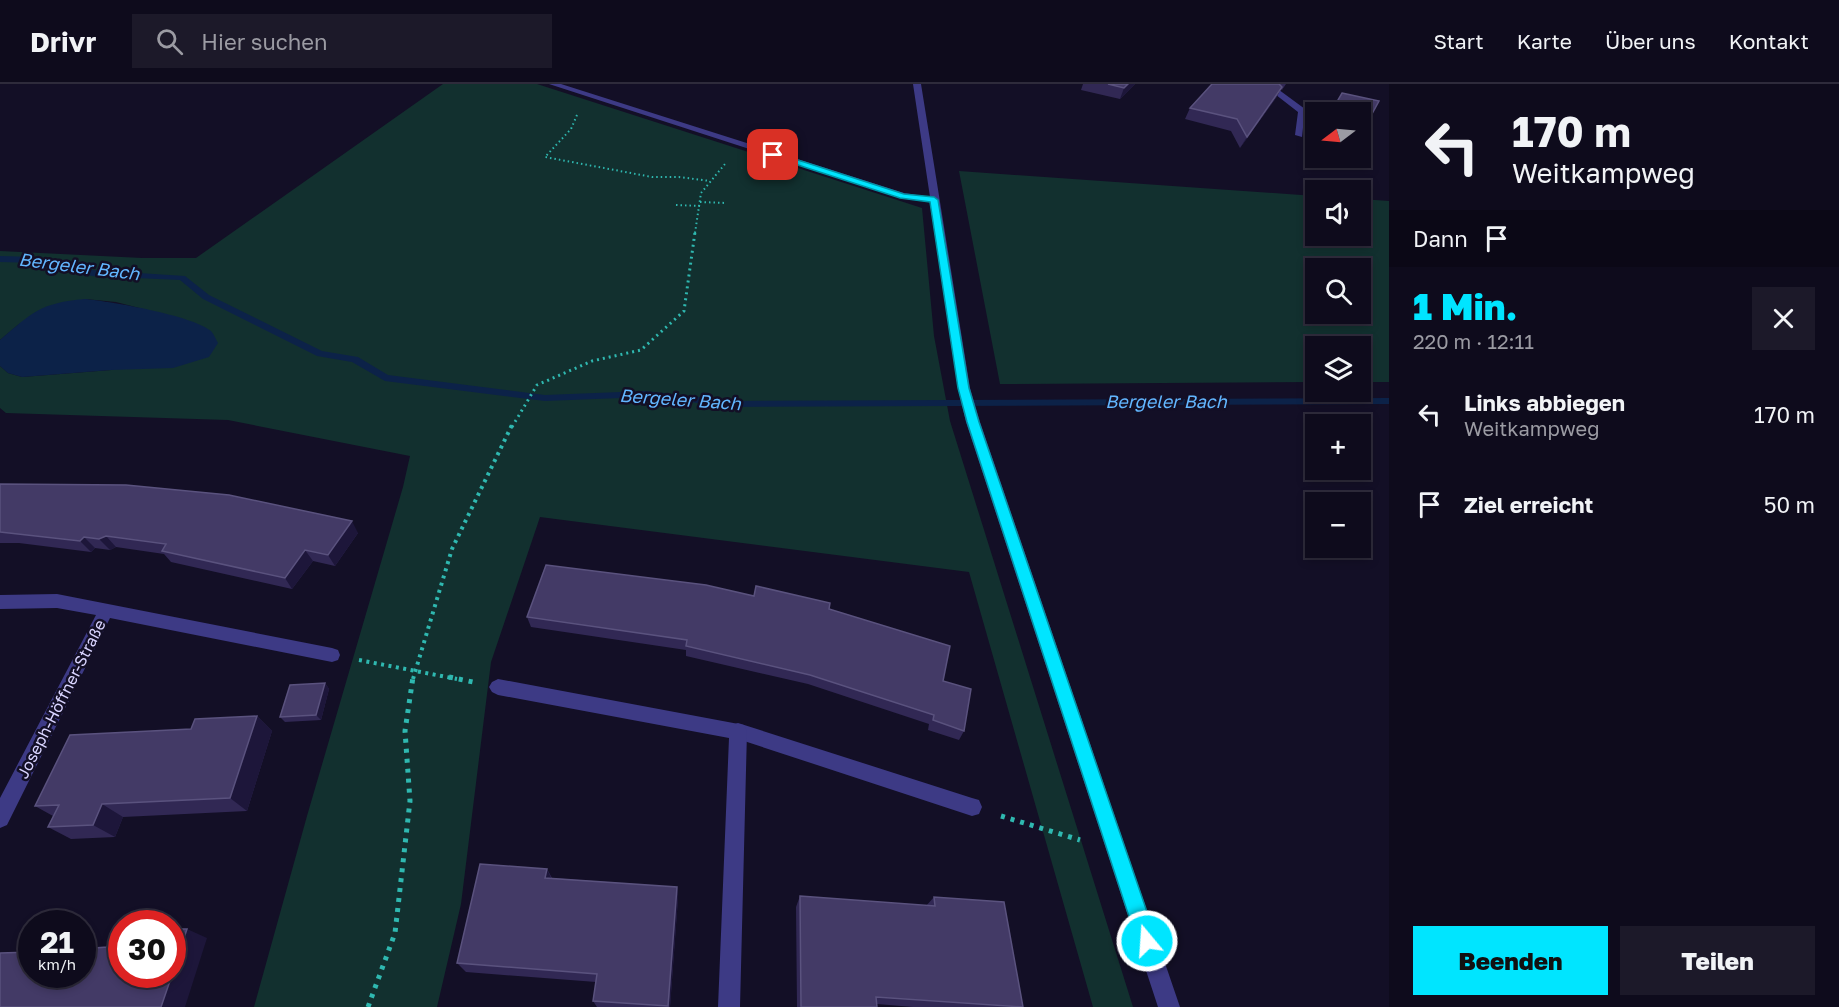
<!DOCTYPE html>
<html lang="de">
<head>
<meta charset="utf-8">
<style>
	body { margin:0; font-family:"Golos Text",sans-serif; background:#1c1929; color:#f1f3f6; height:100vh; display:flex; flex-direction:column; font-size:22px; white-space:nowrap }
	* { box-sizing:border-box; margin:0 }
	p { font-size:20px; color:#9b9ba3 }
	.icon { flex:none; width:33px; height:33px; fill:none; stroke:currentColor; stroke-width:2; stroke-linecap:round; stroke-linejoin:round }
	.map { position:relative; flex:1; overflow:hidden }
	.details { display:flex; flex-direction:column; background:#0e0b1c; width:450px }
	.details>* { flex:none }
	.banner { background:#0e0b1c; color:#f1f3f6; overflow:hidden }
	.needle { width:39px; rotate:254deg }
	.tools { position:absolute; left:1305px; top:18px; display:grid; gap:12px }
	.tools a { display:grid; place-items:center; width:66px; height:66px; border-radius:0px; background:#0e0b1c; box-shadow:0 3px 9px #0003,0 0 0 2px #2e2b3b; font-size:30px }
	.speed { position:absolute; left:18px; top:826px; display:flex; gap:12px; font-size:30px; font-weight:700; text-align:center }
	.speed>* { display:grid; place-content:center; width:78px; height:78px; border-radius:50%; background:#0e0b1c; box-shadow:0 3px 9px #0003,0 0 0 2px #2e2b3b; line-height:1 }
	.speed small { font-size:15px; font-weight:400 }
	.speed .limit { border:9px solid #d22; background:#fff; color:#111 }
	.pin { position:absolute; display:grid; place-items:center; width:51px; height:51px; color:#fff; margin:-26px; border-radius:12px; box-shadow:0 3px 9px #0006 }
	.me { position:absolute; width:66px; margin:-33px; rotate:342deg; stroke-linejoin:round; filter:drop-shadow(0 0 4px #0008) }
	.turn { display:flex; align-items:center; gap:21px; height:126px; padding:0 24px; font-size:27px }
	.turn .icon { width:78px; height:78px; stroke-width:2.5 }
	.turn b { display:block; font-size:42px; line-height:51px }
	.then { display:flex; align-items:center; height:57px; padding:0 24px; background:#0003; gap:12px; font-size:22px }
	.round { display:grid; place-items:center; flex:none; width:63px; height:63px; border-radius:0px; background:#1c1929 }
	.head { display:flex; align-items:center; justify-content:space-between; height:102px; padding:0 24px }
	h1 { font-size:36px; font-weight:800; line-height:45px; color:#00e5ff }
	.button { display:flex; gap:12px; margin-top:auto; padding:12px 24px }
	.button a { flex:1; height:69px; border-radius:0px; background:#00e5ff; color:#111; font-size:24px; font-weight:800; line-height:69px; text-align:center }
	.button a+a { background:#1c1929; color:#f1f3f6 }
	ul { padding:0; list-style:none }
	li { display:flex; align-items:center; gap:18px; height:90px; padding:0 24px }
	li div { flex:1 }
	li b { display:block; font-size:22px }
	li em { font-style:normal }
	header { display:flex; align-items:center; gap:36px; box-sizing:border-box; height:84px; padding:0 30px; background:#0e0b1c; border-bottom:2px solid #2e2b3b }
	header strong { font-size:28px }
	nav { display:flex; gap:33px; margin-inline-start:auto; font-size:21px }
	.search { width:420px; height:54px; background:#1c1929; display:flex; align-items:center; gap:15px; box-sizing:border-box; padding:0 21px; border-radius:0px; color:#9b9ba3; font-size:22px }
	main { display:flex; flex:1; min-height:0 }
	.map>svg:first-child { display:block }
	.green { fill:#12302f; fill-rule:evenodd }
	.water { fill:#0c2248 }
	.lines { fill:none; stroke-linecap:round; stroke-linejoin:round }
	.stream { fill:#0c2248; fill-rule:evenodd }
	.path-far3 { stroke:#2fb8b0; stroke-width:2; stroke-dasharray:1.5 3; stroke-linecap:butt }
	.path-far2 { stroke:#2fb8b0; stroke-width:3; stroke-dasharray:2 4; stroke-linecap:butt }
	.path-far1 { stroke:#2fb8b0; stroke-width:4; stroke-dasharray:3 4.5; stroke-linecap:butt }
	.path { stroke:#2fb8b0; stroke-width:5; stroke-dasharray:4 6; stroke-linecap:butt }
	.lane { fill:#3d3a85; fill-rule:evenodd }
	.street { fill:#3d3a85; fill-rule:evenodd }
	.wall { fill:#312854 }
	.shaded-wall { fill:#1d163a }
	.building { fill:#433a66; stroke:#5a527e; stroke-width:1.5 }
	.route { fill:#00e5ff; stroke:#0095a6; stroke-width:1.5 }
	.labels { text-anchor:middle; stroke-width:5; stroke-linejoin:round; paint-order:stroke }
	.street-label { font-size:16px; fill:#d9d4ff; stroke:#130f26 }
	.water-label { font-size:18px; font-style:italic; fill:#62b6ff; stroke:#130f26 }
</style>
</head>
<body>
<header>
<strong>Drivr</strong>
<div class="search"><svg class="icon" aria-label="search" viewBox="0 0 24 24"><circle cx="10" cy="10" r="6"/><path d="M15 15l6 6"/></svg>Hier suchen</div>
<nav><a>Start</a><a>Karte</a><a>Über uns</a><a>Kontakt</a></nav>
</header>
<main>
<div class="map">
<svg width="1389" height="923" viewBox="0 0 1389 923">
	<rect width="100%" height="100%" fill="#130f26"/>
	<g class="green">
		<path d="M 443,0 L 537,0 L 922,124 L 934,252 L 950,337 L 1133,923 L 1093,923 L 969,488 L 540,433 L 491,578 L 461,820 L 437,923 L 254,923 L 307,732 L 403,403 L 410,372 L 228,336 L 6,329 L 0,324 L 0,282 L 8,289 L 22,293 L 111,286 L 147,226 L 116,218 L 85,215 L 19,240 L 0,256 L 0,167 L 142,174 L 196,174 Z"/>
		<path d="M 959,87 L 1315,112 L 1316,152 L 1360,152 L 1361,115 L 1389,117 L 1389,298 L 1361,298 L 1360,262 L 1316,262 L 1315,298 L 1000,300 ZM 1360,184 L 1360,230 L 1316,230 L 1316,184 Z"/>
	</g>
	<path class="water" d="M 85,215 C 113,218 191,231 211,247 C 214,250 216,256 218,259 L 209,273 L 173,284 L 111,286 L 22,293 L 8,289 L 0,282 L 0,256 C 33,228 40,219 85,215 Z"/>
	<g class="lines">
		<path class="stream" d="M 0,172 L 35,173 L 92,186 L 185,192 L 209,211 L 322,267 L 358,273 L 388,291 L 545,311 L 646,307 L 732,317 L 1389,314 L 1389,320 L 732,323 L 646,313 L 545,317 L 385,297 L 352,278 L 317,272 L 203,215 L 180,196 L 92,192 L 35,179 L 0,178 Z"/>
		<g class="path-far3">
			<path d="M 577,31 L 571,45 L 545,73 L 652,93 L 679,93 L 710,97"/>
			<path d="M 700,118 L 726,119"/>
			<path d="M 676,121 L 700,122"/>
			<path d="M 695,149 L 701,109 L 725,80"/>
		</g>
		<path class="path-far2" d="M 512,343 L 537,301 L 592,277 L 641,266 L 684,227 L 695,148"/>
		<g class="path-far1">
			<path d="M 359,576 L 457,595"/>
			<path d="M 413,595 L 452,465 L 512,341"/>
		</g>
		<g class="path">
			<path d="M 449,593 L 473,598"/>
			<path d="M 1001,732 L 1080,756"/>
			<path d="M 368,923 L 395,849 L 410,717 L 405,647 L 413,593"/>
		</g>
		<g class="lane">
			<path d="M 1262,0 L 1271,0 L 1305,25 L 1302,53 L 1295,51 L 1298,28 Z"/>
			<path d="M 738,639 L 972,714 L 979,716 L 982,723 L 979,730 L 972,732 L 738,655 L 732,653 L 729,647 L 732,641 Z"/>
		</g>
		<g class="street">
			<path d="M 549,0 L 561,0 L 904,109 L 930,113 L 913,0 L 921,0 L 970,304 L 980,338 L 1180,923 L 1158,923 L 966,338 L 958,304 L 931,118 L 900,114 Z"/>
			<path d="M 57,510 L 332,564 L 338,566 L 340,571 L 338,576 L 332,578 L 110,534 L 7,741 L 0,744 L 0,714 L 96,531 L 57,524 L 0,525 L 0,511 Z"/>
			<path d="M 498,595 L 744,641 L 747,647 L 740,923 L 718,923 L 729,654 L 498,611 L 492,608 L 489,603 L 492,598 Z"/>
		</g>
	</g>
	<g class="wall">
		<path d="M 1083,0 L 1135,0 L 1120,15 L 1081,6 Z"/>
		<path d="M 1212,0 L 1286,0 L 1282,6 L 1281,5 L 1276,14 L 1240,64 L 1231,47 L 1185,35 L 1190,24 Z"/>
		<path d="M 0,400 L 358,449 L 335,482 L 313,477 L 292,505 L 171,478 L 164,470 L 116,463 L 110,466 L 95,464 L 91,468 L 19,459 L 0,459 Z"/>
		<path d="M 754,512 L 829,525 L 943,597 L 964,647 L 959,656 L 928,646 L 929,640 L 808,600 L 686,572 L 686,566 L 531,543 L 527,533 Z"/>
		<path d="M 325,599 L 329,605 L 321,636 L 285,638 L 280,633 Z"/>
		<path d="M 257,632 L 272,647 L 247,727 L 123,733 L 115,753 L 71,755 L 48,743 L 53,732 L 35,722 L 191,645 Z"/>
		<path d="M 547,785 L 552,794 L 677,803 L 678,814 L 670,923 L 597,923 L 593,917 L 596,898 L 466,888 L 457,879 Z"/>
		<path d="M 800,812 L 926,822 L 934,813 L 1023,923 L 913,923 L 877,920 L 877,923 L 797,923 L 796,823 Z"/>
	</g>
	<g class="shaded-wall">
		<path d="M 1128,0 L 1135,0 L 1120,15 L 1124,4 Z"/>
		<path d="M 1282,3 L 1276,14 L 1240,64 L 1247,53 Z"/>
		<path d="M 352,437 L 358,449 L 335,482 L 328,471 Z"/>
		<path d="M 106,452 L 116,463 L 110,466 L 99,455 Z"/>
		<path d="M 84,453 L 95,464 L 91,468 L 80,457 Z"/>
		<path d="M 305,466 L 313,477 L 292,505 L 285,494 Z"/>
		<path d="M 325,599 L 329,605 L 321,636 L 316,631 Z"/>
		<path d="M 257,632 L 272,647 L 247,727 L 230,714 Z"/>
		<path d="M 102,720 L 123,733 L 115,753 L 93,741 Z"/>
		<path d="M 547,785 L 552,796 L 545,794 Z"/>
		<path d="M 677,803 L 678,814 L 670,923 L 669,923 Z"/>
		<path d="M 187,845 L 207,854 L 185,923 L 161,923 L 172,891 Z"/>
	</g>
	<g class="building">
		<path d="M 1108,0 L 1128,0 L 1124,4 Z"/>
		<path d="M 1212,0 L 1279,0 L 1282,3 L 1247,53 L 1237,35 L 1190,24 Z"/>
		<path d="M 1342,9 L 1379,17 L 1360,52 L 1360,28 L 1331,28 Z"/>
		<path d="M 0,400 L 126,401 L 229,411 L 352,437 L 328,471 L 305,466 L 285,494 L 162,467 L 166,460 L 106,452 L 99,455 L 84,453 L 80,457 L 0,448 Z"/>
		<path d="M 546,481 L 706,501 L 754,512 L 756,502 L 830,519 L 829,525 L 950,562 L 943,597 L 971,605 L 964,647 L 933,636 L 934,631 L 810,591 L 686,562 L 687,556 L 527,533 Z"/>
		<path d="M 325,599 L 316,631 L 280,633 L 290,601 Z"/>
		<path d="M 257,632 L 230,714 L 102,720 L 93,741 L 48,743 L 59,721 L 35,722 L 70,651 L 191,645 L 195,635 Z"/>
		<path d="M 480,780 L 547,785 L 545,794 L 677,803 L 668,922 L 593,917 L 597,890 L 457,879 Z"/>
		<path d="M 800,812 L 935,822 L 934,813 L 1004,818 L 1023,923 L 876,913 L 877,923 L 801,923 Z"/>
		<path d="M 172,845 L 187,845 L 172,889 Z"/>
		<path d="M 113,848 L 122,848 L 122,891 L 172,891 L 161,923 L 0,923 L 0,869 L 32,868 L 32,891 L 82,891 L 82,865 L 107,863 Z"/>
	</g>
	<path class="route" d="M 773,68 L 904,110 L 934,113 L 938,116 L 969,304 L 979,338 L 1157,857 L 1154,863 L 1147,866 L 1140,863 L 1137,857 L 967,338 L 958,304 L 930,118 L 900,114 L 770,72 L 769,71 Z"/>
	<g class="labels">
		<g class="street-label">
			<text transform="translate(61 615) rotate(-63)" y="6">Joseph-Höffner-Straße</text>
		</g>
		<g class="water-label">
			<text transform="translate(79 183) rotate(7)" y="6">Bergeler Bach</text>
			<text transform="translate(680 316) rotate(4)" y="6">Bergeler Bach</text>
			<text x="1166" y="324">Bergeler Bach</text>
		</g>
	</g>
</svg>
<div class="tools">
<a><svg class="needle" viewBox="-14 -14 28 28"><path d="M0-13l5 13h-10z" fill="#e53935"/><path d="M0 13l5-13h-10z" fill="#9b9ba3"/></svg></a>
<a><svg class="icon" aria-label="sound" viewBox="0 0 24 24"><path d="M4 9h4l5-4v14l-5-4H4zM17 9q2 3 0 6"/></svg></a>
<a><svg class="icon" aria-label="search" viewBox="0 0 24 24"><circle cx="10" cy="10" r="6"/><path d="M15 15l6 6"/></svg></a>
<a><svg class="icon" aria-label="layers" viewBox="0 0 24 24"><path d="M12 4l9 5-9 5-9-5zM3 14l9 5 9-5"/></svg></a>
<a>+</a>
<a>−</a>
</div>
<div class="speed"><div>21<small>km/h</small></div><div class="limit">30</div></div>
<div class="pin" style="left:773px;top:71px;background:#d93025"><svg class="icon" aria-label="arrive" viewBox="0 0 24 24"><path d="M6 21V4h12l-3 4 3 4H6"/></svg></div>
<svg class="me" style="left:1147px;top:857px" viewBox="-20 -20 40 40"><circle r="17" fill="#00e5ff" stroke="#fff" stroke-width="3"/><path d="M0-11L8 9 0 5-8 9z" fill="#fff"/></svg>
</div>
<section class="details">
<div class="banner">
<div class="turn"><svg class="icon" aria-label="left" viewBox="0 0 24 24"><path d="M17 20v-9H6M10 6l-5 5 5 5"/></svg><div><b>170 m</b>Weitkampweg</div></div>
<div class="then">Dann<svg class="icon" aria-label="arrive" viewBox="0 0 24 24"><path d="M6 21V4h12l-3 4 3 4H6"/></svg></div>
</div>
<div class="head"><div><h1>1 Min.</h1><p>220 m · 12:11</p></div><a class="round"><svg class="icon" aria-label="close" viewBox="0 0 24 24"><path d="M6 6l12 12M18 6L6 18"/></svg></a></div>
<ul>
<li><svg class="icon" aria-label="left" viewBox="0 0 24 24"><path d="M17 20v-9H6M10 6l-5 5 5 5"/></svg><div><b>Links abbiegen</b><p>Weitkampweg</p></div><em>170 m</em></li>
<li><svg class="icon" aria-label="arrive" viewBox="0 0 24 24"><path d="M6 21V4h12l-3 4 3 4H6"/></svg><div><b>Ziel erreicht</b></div><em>50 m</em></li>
</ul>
<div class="button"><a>Beenden</a><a>Teilen</a></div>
</section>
</main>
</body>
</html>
